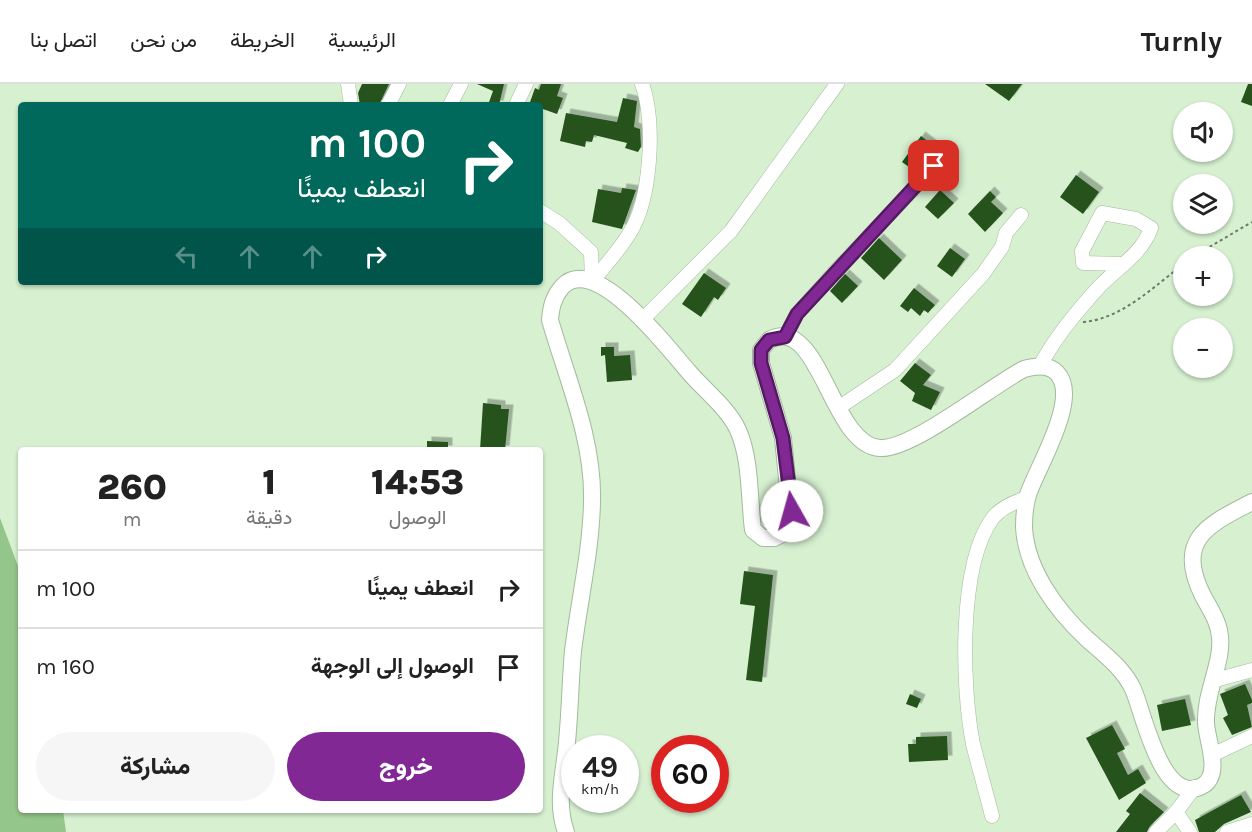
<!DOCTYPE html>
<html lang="ar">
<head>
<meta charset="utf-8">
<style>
	body { margin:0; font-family:Karla,Vazirmatn,sans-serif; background:#f6f6f6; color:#222; direction:rtl; height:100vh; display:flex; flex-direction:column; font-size:22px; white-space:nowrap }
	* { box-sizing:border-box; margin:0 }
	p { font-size:20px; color:#767676 }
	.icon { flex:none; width:33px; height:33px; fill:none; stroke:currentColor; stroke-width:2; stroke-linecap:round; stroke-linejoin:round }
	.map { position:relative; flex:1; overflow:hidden; direction:ltr }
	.sheet { position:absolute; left:18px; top:363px; width:525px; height:366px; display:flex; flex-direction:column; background:#fff; border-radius:6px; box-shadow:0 2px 4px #0004; direction:rtl }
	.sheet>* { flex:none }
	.banner { position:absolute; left:18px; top:18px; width:525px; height:183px; border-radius:6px; box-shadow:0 2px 4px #0004; direction:rtl; background:#00695c; color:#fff; overflow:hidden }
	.fabs { position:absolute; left:1173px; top:18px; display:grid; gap:12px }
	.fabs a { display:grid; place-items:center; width:60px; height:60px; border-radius:50%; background:#fff; box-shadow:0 2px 4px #0004; font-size:30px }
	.speed { position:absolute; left:561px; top:651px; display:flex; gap:12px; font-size:30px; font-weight:700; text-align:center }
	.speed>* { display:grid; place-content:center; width:78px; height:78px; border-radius:50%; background:#fff; box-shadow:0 2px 4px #0004; line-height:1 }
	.speed small { font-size:15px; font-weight:400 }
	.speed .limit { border:9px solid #d22; background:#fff; color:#111 }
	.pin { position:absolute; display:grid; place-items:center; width:51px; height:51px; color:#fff; margin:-26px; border-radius:12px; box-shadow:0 3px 9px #0006 }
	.me { position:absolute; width:66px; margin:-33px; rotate:353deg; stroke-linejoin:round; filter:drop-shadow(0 0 4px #0008) }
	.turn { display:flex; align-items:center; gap:21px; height:126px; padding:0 18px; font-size:27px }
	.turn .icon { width:78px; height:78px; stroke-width:2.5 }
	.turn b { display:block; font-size:42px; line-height:51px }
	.lanes { display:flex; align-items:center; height:57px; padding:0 18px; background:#0003; justify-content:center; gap:30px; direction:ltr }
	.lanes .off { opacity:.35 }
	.eta { display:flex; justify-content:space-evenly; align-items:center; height:102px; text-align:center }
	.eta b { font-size:36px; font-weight:800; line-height:42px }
	.primary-button { display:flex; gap:12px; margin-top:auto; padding:12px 18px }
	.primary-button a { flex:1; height:69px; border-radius:36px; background:#822895; color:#fff; font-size:24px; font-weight:800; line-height:69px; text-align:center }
	.primary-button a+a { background:#f6f6f6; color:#222 }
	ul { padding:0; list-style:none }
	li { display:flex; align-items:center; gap:18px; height:78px; padding:0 18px; border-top:2px solid #e0e0e0 }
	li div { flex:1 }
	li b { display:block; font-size:22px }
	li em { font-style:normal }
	header { display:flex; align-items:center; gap:36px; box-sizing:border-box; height:84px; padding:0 30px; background:#fff; border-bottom:2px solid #e0e0e0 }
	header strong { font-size:28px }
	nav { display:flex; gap:33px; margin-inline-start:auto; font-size:21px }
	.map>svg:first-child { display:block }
	.forest { fill:#94c58a }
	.building { fill:#26521d; filter:url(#shadow) }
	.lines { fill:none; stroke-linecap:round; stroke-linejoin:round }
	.minor-casing { stroke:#a2bb9d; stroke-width:15 }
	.major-casing { stroke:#a2bb9d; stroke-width:18 }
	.path { stroke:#697a66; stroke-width:2; stroke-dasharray:3 3; stroke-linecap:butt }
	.minor { stroke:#fff; stroke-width:14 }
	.major { stroke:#fff; stroke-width:16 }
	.route-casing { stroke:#541a61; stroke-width:15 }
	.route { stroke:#822895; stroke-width:10 }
</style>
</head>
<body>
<header>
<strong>Turnly</strong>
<nav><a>الرئيسية</a><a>الخريطة</a><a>من نحن</a><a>اتصل بنا</a></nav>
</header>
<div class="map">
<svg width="1252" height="748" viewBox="0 0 1252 748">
	<defs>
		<filter id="shadow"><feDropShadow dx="4.5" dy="-4.5" stdDeviation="0" flood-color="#0004"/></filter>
	</defs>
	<rect width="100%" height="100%" fill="#d6f0d0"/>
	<path class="forest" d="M 0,434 L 21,490 L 21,726 L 63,726 L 66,748 L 0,748 Z"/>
	<g class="building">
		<path d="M 362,0 L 389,0 L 379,21 L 360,21 L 358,9 Z"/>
		<path d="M 477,0 L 504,0 L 499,21 L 488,21 L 493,7 Z"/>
		<path d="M 541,0 L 561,0 L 557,12 L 563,14 L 557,30 L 540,24 L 540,21 L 529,21 L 535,4 L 539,6 Z"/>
		<path d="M 985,0 L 1022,0 L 1009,17 Z"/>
		<path d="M 1248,0 L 1252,0 L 1252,22 L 1241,18 Z"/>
		<path d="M 623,14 L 637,17 L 634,43 L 640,45 L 641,63 L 638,68 L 625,64 L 627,59 L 594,51 L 592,58 L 586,57 L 585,63 L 560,57 L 566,29 L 617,38 Z"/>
		<path d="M 921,52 L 938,65 L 916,88 L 902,78 Z"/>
		<path d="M 1076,91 L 1099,108 L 1083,130 L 1060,113 Z"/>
		<path d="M 622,104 L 636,106 L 622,145 L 592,138 L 598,105 L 621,109 Z"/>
		<path d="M 940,106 L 954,119 L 938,135 L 925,123 Z"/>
		<path d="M 990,107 L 996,113 L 991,118 L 1003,129 L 985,148 L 968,130 Z"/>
		<path d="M 879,154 L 902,176 L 884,196 L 861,174 Z"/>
		<path d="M 950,164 L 965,175 L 952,193 L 937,182 Z"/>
		<path d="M 704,189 L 726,204 L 718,216 L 714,213 L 701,233 L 682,220 Z"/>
		<path d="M 845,190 L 858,202 L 842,219 L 830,207 Z"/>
		<path d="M 914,204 L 935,221 L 928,229 L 924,226 L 920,232 L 911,224 L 908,228 L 900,222 Z"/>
		<path d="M 601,263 L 614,263 L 614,272 L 630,271 L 632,296 L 607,298 L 605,271 L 601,272 Z"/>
		<path d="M 915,279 L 931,291 L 923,301 L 940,308 L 931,326 L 912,317 L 915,309 L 900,297 Z"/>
		<path d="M 483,319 L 501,321 L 501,325 L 509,325 L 505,366 L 480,366 Z"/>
		<path d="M 427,357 L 448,358 L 448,366 L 427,366 Z"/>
		<path d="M 744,487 L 773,491 L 762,598 L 746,596 L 755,522 L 740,520 Z"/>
		<path d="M 1245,600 L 1252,616 L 1252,619 L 1247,621 L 1252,643 L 1232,651 L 1223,634 L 1228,631 L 1220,610 Z"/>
		<path d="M 910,610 L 921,615 L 917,624 L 906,620 Z"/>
		<path d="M 1185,615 L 1191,641 L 1162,647 L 1157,621 Z"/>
		<path d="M 1112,641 L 1125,665 L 1117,669 L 1128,691 L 1138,685 L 1146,699 L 1119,716 L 1086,654 Z"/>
		<path d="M 947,652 L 948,676 L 909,678 L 908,660 L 916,660 L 916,653 Z"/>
		<path d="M 1140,709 L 1164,728 L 1150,742 L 1147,748 L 1116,748 L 1130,730 L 1126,727 Z"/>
		<path d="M 1241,711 L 1251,728 L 1224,740 L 1215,748 L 1199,748 L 1195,736 Z"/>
	</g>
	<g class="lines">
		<g class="minor-casing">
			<g id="minor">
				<path d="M 348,0 L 351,21"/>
				<path d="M 388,21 L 399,0"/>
				<path d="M 450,21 L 461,0"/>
				<path d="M 516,21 L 526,0"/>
				<path d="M 540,127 L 559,139 L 591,168 L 592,198"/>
				<path d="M 592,198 C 604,182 619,167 629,150 C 651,117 656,37 642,0"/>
				<path d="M 643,235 L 731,147 L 837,0"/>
				<path d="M 785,253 L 797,230 L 833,190 L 947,69"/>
				<path d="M 1040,282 C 1055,253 1077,227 1099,203 C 1118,183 1142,170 1151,144 L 1136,135 L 1102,129 L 1082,167 L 1083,179 L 1124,180"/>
				<path d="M 838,324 L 895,286 L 983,190 L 1002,163 L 1006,149 L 1021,131"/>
				<path d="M 1212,597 L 1252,586"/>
				<path d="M 1212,671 L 1252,652"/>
				<path d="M 992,732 C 986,708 979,684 973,660 C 962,604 958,483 992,435 C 1000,424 1014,418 1027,414"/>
				<path d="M 1156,748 L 1176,728"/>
				<path d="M 1190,748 L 1176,728 L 1195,703"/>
				<path d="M 1227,748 L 1252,740"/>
			</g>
		</g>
		<g class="major-casing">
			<path id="major" d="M 566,748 C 556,720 563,695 566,667 C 570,634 570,600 573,567 C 579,517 591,468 592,418 C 594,356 567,295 550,236 C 551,224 553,213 562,203 C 594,167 668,264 688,287 C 703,305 728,324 738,346 C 751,375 749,414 753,446 L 763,454 L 774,454 L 784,449 L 791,435 L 783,354 L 761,279 L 761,266 L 769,256 C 820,229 831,362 880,364 C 912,366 991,302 1024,285 C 1035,282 1049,280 1057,289 C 1081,314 1037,383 1028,411 C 1025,421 1024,433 1024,443 C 1026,486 1057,527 1087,555 C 1104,570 1123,584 1133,605 C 1143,626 1161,723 1202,702 C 1223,691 1206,655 1206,638 C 1205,608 1223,578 1220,553 C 1219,538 1210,525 1203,512 C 1175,456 1207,441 1252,418"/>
		</g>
		<g class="path">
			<path d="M 1194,172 L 1252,138"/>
			<path d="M 1083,238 C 1122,235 1154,202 1184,180"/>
		</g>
		<use href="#minor" class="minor"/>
		<use href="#major" class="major"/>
	</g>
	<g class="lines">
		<g class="route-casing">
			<path id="route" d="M 792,427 L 783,354 L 761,279 L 761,266 L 769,256 L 785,253 L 797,230 L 934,82"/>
		</g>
		<use href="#route" class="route"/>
	</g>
</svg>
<div class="fabs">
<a><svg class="icon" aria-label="sound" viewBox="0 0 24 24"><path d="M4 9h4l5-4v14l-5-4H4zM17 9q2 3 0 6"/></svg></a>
<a><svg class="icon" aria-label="layers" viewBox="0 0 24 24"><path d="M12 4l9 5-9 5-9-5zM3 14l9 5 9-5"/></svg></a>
<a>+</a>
<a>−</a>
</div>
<div class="speed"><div>49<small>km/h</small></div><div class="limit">60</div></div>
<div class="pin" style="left:934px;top:82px;background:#d93025"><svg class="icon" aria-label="arrive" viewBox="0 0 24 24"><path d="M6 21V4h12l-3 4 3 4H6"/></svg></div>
<svg class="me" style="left:792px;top:427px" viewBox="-20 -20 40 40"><circle r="19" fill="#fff"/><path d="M0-13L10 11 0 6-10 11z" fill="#822895"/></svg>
<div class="banner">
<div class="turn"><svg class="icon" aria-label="right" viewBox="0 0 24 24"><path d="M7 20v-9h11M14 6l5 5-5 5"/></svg><div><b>100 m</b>انعطف يمينًا</div></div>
<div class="lanes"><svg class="icon off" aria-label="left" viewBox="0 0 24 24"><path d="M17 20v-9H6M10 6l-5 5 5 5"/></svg><svg class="icon off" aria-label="ahead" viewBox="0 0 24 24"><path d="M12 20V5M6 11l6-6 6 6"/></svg><svg class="icon off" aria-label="ahead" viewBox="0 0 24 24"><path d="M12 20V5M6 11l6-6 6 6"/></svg><svg class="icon" aria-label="right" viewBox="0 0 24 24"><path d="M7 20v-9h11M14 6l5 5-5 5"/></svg></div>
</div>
<section class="sheet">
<div class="eta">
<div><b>14:53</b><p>الوصول</p></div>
<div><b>1</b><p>دقيقة</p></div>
<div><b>260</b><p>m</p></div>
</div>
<ul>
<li><svg class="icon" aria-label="right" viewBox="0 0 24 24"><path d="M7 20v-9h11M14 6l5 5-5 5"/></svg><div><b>انعطف يمينًا</b></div><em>100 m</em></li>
<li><svg class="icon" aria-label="arrive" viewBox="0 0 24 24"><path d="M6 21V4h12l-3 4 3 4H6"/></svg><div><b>الوصول إلى الوجهة</b></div><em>160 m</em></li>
</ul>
<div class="primary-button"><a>خروج</a><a>مشاركة</a></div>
</section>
</div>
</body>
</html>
